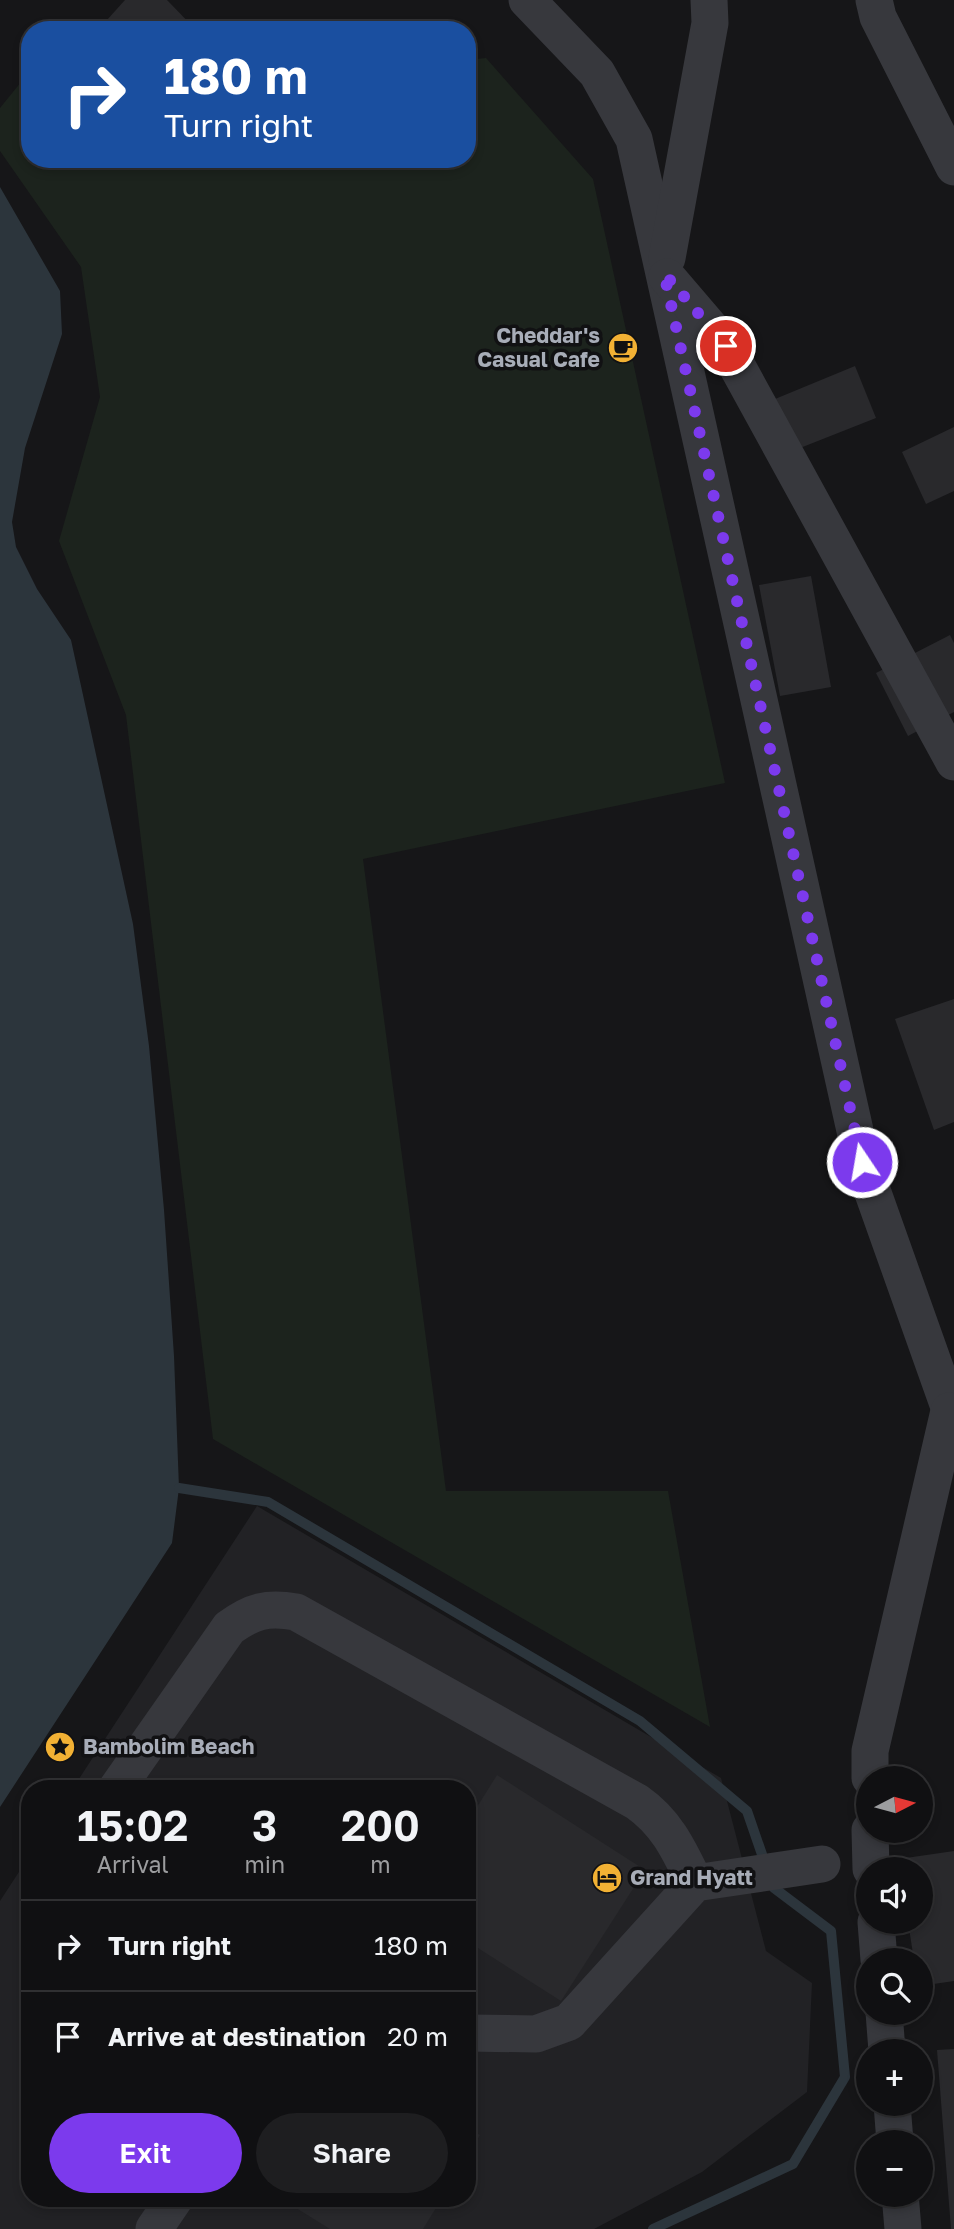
<!DOCTYPE html>
<html lang="en">
<head>
<meta charset="utf-8">
<style>
	body { margin:0; font-family:"Golos Text",sans-serif; background:#1e1e20; color:#f1f3f6; height:100vh; display:flex; flex-direction:column; font-size:26px; white-space:nowrap }
	* { box-sizing:border-box; margin:0 }
	p { font-size:23px; color:#9c9d9f }
	.icon { flex:none; width:38px; height:38px; fill:none; stroke:currentColor; stroke-width:2; stroke-linecap:round; stroke-linejoin:round }
	.map { position:relative; flex:1; overflow:hidden }
	.details { position:absolute; left:21px; top:1780px; width:455px; height:427px; display:flex; flex-direction:column; background:#101012; border-radius:28px; box-shadow:0 4px 10px #0003,0 0 0 2px #303032 }
	.details>* { flex:none }
	.top-card { position:absolute; left:21px; top:21px; width:455px; height:147px; border-radius:28px; box-shadow:0 4px 10px #0003,0 0 0 2px #303032; background:#1a4fa0; color:#fff; overflow:hidden }
	.needle { width:46px; rotate:84deg }
	.fabs { position:absolute; left:856px; top:1766px; display:grid; gap:14px }
	.fabs a { display:grid; place-items:center; width:77px; height:77px; border-radius:50%; background:#101012; box-shadow:0 4px 10px #0003,0 0 0 2px #303032; font-size:35px }
	.pin { position:absolute; display:grid; place-items:center; width:60px; height:60px; color:#fff; margin:-30px; border:4px solid #fff; border-radius:50%; box-shadow:0 2px 7px #0007 }
	.me { position:absolute; width:77px; margin:-38px; rotate:348deg; stroke-linejoin:round; filter:drop-shadow(0 0 5px #0008) }
	.turn { display:flex; align-items:center; gap:24px; height:147px; padding:0 28px; font-size:32px }
	.turn .icon { width:91px; height:91px; stroke-width:2.5 }
	.turn b { display:block; font-size:49px; line-height:60px }
	.eta { display:flex; justify-content:space-evenly; align-items:center; height:119px; text-align:center }
	.eta b { font-size:42px; font-weight:600; line-height:49px }
	.primary-button { display:flex; gap:14px; margin-top:auto; padding:14px 28px }
	.primary-button a { flex:1; height:80px; border-radius:42px; background:#7c3aed; color:#fff; font-size:28px; font-weight:600; line-height:80px; text-align:center }
	.primary-button a+a { background:#1e1e20; color:#f1f3f6 }
	ul { padding:0; list-style:none }
	li { display:flex; align-items:center; gap:21px; height:91px; padding:0 28px; border-top:2px solid #303032 }
	li div { flex:1 }
	li b { display:block; font-size:26px }
	li em { font-style:normal }
	.map>svg:first-child { display:block }
	.built { fill:#222225 }
	.green { fill:#1c231d }
	.water { fill:#2c353c }
	.lines { fill:none; stroke-linecap:round; stroke-linejoin:round }
	.stream { stroke:#2c353c; stroke-width:10 }
	.building { fill:#29292c }
	.minor { stroke:#37383d; stroke-width:37 }
	.route { stroke:#7c3aed; stroke-width:12; stroke-dasharray:0 21.6 }
	.labels { text-anchor:middle; stroke-width:7; stroke-linejoin:round; paint-order:stroke }
	.poi-label { font-size:21px; font-weight:bold; fill:#a8adb8; stroke:#111113; text-anchor:start }
</style>
</head>
<body>
<div class="map">
<svg width="954" height="2229" viewBox="0 0 954 2229">
	<rect width="100%" height="100%" fill="#161618"/>
	<path class="built" d="M 257,1506 L 721,1778 L 766,1951 L 812,1983 L 807,2092 L 702,2172 L 594,2229 L 0,2229 L 0,1901 L 30,1855 L 30,2198 L 467,2198 L 467,1788 L 73,1788 Z"/>
	<path class="green" d="M 486,58 L 593,179 L 725,783 L 363,859 L 446,1491 L 668,1491 L 710,1727 L 213,1439 L 126,715 L 59,541 L 100,397 L 81,267 L 0,151 L 0,108 L 30,71 L 30,159 L 467,159 L 467,60 Z"/>
	<path class="water" d="M 0,187 L 60,291 L 62,334 L 25,448 L 12,522 L 16,547 L 37,589 L 71,640 L 133,924 L 149,1046 L 164,1210 L 174,1356 L 179,1488 L 172,1543 L 0,1807 Z"/>
	<g class="lines">
		<g class="stream">
			<path d="M 179,1488 L 268,1502 L 640,1721 L 747,1811 L 766,1866"/>
			<path d="M 653,2229 L 793,2164 L 845,2077 L 831,1931 L 774,1888 L 771,1880"/>
		</g>
	</g>
	<g class="building">
		<path d="M 125,0 L 167,0 L 196,30 L 98,30 Z"/>
		<path d="M 855,366 L 876,418 L 795,450 L 775,399 Z"/>
		<path d="M 954,427 L 954,491 L 926,504 L 902,452 Z"/>
		<path d="M 811,576 L 831,687 L 780,696 L 759,585 Z"/>
		<path d="M 950,635 L 954,643 L 954,712 L 908,736 L 876,673 Z"/>
		<path d="M 954,999 L 954,1122 L 934,1130 L 895,1019 Z"/>
		<path d="M 497,1775 L 645,1870 L 561,2001 L 467,1941 L 467,1823 Z"/>
		<path d="M 954,1851 L 954,1981 L 920,1986 L 920,1960 L 914,1960 L 908,1922 L 920,1922 L 920,1869 L 900,1869 L 899,1859 Z"/>
		<path d="M 954,2049 L 954,2229 L 951,2229 L 937,2050 Z"/>
		<path d="M 467,2128 L 480,2135 L 467,2156 Z"/>
		<path d="M 280,2198 L 442,2198 L 423,2229 L 330,2229 Z"/>
	</g>
	<g class="lines">
		<g class="minor">
			<path d="M 527,0 L 597,73 L 634,139 L 862,1162 L 954,1421"/>
			<path d="M 874,0 L 878,17 L 954,167"/>
			<path d="M 667,258 L 710,23 L 709,0"/>
			<path d="M 667,277 L 726,346 L 954,762"/>
			<path d="M 870,1778 L 870,1751 L 949,1411"/>
			<path d="M 117,1788 L 229,1628 C 252,1611 267,1607 296,1612 L 637,1802 C 667,1823 679,1850 695,1883"/>
			<path d="M 870,1830 L 871,1869"/>
			<path d="M 876,1922 L 879,1960"/>
			<path d="M 884,2012 L 887,2051"/>
			<path d="M 467,2033 L 536,2034 L 569,2022 L 695,1883 L 822,1864"/>
			<path d="M 892,2104 L 895,2142"/>
			<path d="M 900,2194 L 903,2229"/>
			<path d="M 154,2229 L 175,2198"/>
		</g>
	</g>
	<g class="lines">
		<path class="route" d="M 726,346 L 664,273 L 862,1162"/>
	</g>
	<defs>
		<g id="cafe-disc" transform="scale(1.575)"><circle r="9.5" fill="#f2b134" stroke="#111113"/><path d="M-5.5-4.5H6V0H3Q3 3.5 0 3.5H-2.5Q-5.5 3.5-5.5 0ZM3-3.2v2h1.7v-2ZM-6 4.5H4V6H-6Z" fill="#111"/></g>
		<g id="sight-disc" transform="scale(1.575)"><circle r="9.5" fill="#f2b134" stroke="#111113"/><path d="M0-6L1.8-2.2L6-1.7L2.9 1.2L3.7 5.4L0 3.3L-3.7 5.4L-2.9 1.2L-6-1.7L-1.8-2.2Z" fill="#111"/></g>
		<g id="hotel-disc" transform="scale(1.575)"><circle r="9.5" fill="#f2b134" stroke="#111113"/><path d="M-6-4.5h1.5V1H6V5H4.5V3h-9V5H-6ZM-4 0a1.8 1.8 0 1 1 3.6 0ZM.5 0V-2.5h3Q6-2.5 6 0Z" fill="#111"/></g>
	</defs>
	<g fill-rule="evenodd">
		<use href="#cafe-disc" x="623" y="348"/>
		<use href="#sight-disc" x="60" y="1747"/>
		<use href="#hotel-disc" x="607" y="1878"/>
	</g>
	<g class="labels">
		<g class="poi-label">
			<text x="600" y="343" text-anchor="end">Cheddar's<tspan x="600" dy="24">Casual Cafe</tspan></text>
			<text x="83" y="1754">Bambolim Beach</text>
			<text x="630" y="1885">Grand Hyatt</text>
		</g>
	</g>
</svg>
<div class="fabs">
<a><svg class="needle" viewBox="-14 -14 28 28"><path d="M0-13l5 13h-10z" fill="#e53935"/><path d="M0 13l5-13h-10z" fill="#9c9d9f"/></svg></a>
<a><svg class="icon" aria-label="sound" viewBox="0 0 24 24"><path d="M4 9h4l5-4v14l-5-4H4zM17 9q2 3 0 6"/></svg></a>
<a><svg class="icon" aria-label="search" viewBox="0 0 24 24"><circle cx="10" cy="10" r="6"/><path d="M15 15l6 6"/></svg></a>
<a>+</a>
<a>−</a>
</div>
<div class="pin" style="left:726px;top:346px;background:#d93025"><svg class="icon" aria-label="arrive" viewBox="0 0 24 24"><path d="M6 21V4h12l-3 4 3 4H6"/></svg></div>
<svg class="me" style="left:862px;top:1162px" viewBox="-20 -20 40 40"><circle r="17" fill="#7c3aed" stroke="#fff" stroke-width="3"/><path d="M0-11L8 9 0 5-8 9z" fill="#fff"/></svg>
<div class="top-card">
<div class="turn"><svg class="icon" aria-label="right" viewBox="0 0 24 24"><path d="M7 20v-9h11M14 6l5 5-5 5"/></svg><div><b>180 m</b>Turn right</div></div>
</div>
<section class="details">
<div class="eta">
<div><b>15:02</b><p>Arrival</p></div>
<div><b>3</b><p>min</p></div>
<div><b>200</b><p>m</p></div>
</div>
<ul>
<li><svg class="icon" aria-label="right" viewBox="0 0 24 24"><path d="M7 20v-9h11M14 6l5 5-5 5"/></svg><div><b>Turn right</b></div><em>180 m</em></li>
<li><svg class="icon" aria-label="arrive" viewBox="0 0 24 24"><path d="M6 21V4h12l-3 4 3 4H6"/></svg><div><b>Arrive at destination</b></div><em>20 m</em></li>
</ul>
<div class="primary-button"><a>Exit</a><a>Share</a></div>
</section>
</div>
</body>
</html>
